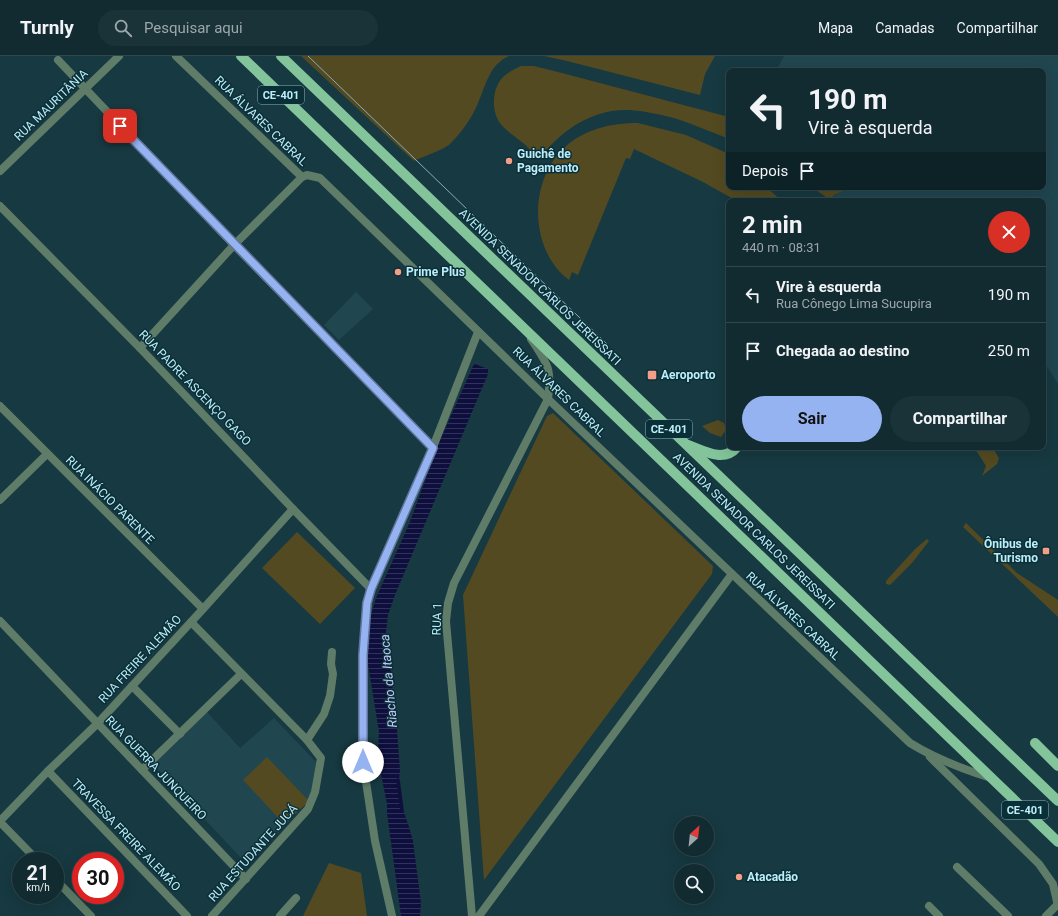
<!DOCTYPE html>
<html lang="pt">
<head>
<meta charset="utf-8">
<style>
	body { margin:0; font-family:Roboto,sans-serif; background:#1a3339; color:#f1f3f6; height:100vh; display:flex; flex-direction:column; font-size:15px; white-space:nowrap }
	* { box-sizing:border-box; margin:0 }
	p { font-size:13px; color:#9ca7ab }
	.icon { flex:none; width:22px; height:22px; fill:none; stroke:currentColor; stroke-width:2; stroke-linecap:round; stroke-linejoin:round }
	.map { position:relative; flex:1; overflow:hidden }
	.details { position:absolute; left:726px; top:142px; width:320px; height:252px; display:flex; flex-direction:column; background:#112b31; border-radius:8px; box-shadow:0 4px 16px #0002,0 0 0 1px #30474d }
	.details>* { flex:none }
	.top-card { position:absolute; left:726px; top:12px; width:320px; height:122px; border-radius:8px; box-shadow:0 4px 16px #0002,0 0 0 1px #30474d; background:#112b31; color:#f1f3f6; overflow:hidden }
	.needle { width:26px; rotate:27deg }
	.fabs { position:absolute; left:674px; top:760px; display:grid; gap:8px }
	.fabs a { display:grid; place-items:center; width:40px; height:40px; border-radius:50%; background:#112b31; box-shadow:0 4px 16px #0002,0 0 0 1px #30474d; font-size:20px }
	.speed { position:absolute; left:12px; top:796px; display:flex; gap:8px; font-size:20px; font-weight:700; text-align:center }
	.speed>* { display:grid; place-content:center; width:52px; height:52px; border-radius:50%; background:#112b31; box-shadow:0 4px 16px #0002,0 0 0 1px #30474d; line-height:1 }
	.speed small { font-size:10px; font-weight:400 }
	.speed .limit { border:6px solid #d22; background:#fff; color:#111 }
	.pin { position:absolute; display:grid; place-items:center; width:34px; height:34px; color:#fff; margin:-17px; border-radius:8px; box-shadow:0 2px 6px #0006 }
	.me { position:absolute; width:44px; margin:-22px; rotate:0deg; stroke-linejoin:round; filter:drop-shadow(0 0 3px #0008) }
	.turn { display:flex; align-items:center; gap:14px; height:84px; padding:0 16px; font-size:18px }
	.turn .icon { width:52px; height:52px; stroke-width:2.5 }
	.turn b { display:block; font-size:28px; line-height:34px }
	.then { display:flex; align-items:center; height:38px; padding:0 16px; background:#0003; gap:8px; font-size:15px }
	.round { display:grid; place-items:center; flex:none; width:42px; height:42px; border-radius:21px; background:#1a3339 }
	.summary { display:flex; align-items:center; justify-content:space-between; height:68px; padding:0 16px }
	h1 { font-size:24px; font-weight:700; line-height:30px }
	.button { display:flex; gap:8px; margin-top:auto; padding:8px 16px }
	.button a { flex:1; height:46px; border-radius:24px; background:#95b2f1; color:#111; font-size:16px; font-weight:700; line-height:46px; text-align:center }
	.button a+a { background:#1a3339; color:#f1f3f6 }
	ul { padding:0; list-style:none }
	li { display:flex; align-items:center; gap:12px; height:56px; padding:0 16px; border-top:1px solid #30474d }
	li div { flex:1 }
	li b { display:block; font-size:15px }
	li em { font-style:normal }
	header { display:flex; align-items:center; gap:24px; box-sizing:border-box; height:56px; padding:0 20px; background:#112b31; border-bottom:1px solid #30474d }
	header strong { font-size:19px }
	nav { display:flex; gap:22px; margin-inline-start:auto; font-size:14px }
	.search { width:280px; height:36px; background:#1a3339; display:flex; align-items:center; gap:10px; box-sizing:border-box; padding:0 14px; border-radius:22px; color:#9ca7ab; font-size:15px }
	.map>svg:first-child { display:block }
	.built { fill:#204650 }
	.grass { fill:#544a21 }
	.water { fill:url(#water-rules) }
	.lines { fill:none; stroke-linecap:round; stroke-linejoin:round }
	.stream { stroke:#0f0f3e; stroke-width:3.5 }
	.minor { stroke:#5e7c68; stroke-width:8 }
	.primary { stroke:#83c49a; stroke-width:10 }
	.tram { stroke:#83aeba; stroke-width:1 }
	.route-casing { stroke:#61749d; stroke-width:10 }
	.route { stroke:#95b2f1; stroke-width:7 }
	.poi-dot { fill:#f49e88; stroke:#0b2f37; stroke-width:1.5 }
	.labels { text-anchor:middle; stroke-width:3; stroke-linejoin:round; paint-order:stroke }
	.shield { fill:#0b2f37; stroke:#87b4c0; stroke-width:1 }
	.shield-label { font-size:11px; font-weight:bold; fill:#bcedfa }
	.street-label { font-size:12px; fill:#bcedfa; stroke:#0b2f37 }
	.poi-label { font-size:12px; font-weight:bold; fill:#bcedfa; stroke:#0b2f37; text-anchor:start }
	.water-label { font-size:13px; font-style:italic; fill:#bfc9fb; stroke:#0b2f37 }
</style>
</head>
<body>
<header>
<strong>Turnly</strong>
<div class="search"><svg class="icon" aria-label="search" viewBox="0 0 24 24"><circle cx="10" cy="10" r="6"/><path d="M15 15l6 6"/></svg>Pesquisar aqui</div>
<nav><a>Mapa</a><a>Camadas</a><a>Compartilhar</a></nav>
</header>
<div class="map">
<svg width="1058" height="860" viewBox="0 0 1058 860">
	<defs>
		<pattern id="water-rules" width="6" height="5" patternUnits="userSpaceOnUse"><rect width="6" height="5" fill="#0f0f3e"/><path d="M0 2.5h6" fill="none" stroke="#30325b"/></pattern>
	</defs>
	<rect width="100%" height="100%" fill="#173941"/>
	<g class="built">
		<path d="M 784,0 L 1058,0 L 1058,328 L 1043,304 L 1043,145 L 829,145 L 834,139 L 852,131 L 1043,131 L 1043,15 L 776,15 Z"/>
		<path d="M 356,236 L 373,253 L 339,284 L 324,269 Z"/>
		<path d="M 207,656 L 240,692 L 274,662 L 316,706 L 310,744 L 252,802 L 241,802 L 152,707 Z"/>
	</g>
	<g class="grass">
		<path d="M 301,0 L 509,0 C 489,9 486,29 478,47 C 472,62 461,77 450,88 C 443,94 422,101 414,105 Z"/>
		<path d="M 544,0 L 715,0 L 705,18 L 700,39 L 567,5 Z"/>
		<path d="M 521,10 L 534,10 L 558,16 L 729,61 L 729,83 C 711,76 693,68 674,62 C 659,58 644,55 629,54 C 593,52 560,75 540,102 L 537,103 C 532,98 529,91 523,87 C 515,80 506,75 500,67 C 491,55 492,32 503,21 C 508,16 515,13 521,10 Z"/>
		<path d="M 638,67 L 686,79 L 729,98 L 729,131 L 766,131 L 782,145 L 737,145 L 703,126 L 634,93 L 630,103 L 626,102 L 578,219 L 572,216 L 569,224 C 529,194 528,125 565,91 C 585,73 611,67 638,67 Z"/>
		<path d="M 812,131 L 852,131 L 834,139 L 830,144 Z"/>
		<path d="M 553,357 L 713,510 L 712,518 L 484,824 L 463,539 L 547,360 Z"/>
		<path d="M 718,364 L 724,367 L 726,374 L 721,381 L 710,377 L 702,370 Z"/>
		<path d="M 974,391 L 992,391 L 999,402 L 997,408 L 982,420 L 986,410 Z"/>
		<path d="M 966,467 L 1017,517 L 1058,544 L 1058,561 L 963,471 Z"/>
		<path d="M 297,476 L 355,532 L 320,568 L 262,512 Z"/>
		<path d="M 927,483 L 929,485 L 912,507 L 890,529 L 886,528 L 886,525 L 915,493 Z"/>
		<path d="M 267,701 L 309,745 L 284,768 L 243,724 Z"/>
		<path d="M 329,807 L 361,817 L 367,860 L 303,860 Z"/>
	</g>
	<path class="water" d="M 475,308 L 488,313 L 488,318 L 395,539 L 388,559 L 385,584 L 390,608 L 397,674 L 400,714 L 398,735 L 400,744 L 409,771 L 413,785 L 421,847 L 420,860 L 401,860 L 387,757 L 387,748 L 381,718 L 378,694 L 379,676 L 368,608 L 364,603 L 370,562 L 376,542 L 409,468 L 441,382 L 473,310 Z"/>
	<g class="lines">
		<path class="stream" d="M 398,724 L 402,754"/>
		<g class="minor">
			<path d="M 176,0 L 302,121"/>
			<path d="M 58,4 L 234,189 L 433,391"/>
			<path d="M 0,115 L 119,0"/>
			<path d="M 0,150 L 140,292 L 293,453 L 371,533"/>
			<path d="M 140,292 L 234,189 L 302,121 L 307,119 L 320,122 L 548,343 L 910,687 C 936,703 962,713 991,722"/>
			<path d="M 0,350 L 203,553"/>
			<path d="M 0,444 L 47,398"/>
			<path d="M 0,565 L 246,823"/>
			<path d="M 191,566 L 307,684 L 321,702 L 315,736 L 308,753 L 212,860"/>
			<path d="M 132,630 L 180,678"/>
			<path d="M 307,684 L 324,658 L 330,640 L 333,618 L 331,608 L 332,596"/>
			<path d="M 930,701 L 1039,808 L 1053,828 L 1058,850"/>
			<path d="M 142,714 L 241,618"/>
			<path d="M 48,715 L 187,860"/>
			<path d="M 0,765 L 48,715 L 98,667 L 203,553 L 293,453"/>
			<path d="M 0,766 L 38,805"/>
			<path d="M 957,811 L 1008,860"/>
			<path d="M 55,823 L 91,860"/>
			<path d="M 929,850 L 939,860"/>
			<path d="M 280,860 L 296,842"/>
			<path d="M 392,860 L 375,785 L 363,706 L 363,599 L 367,547 L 371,533 L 433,391 L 478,276"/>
			<path d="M 472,860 L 446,565 L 448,547 L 454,527 L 548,343 C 552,311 548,309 531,283"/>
			<path d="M 479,860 L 732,518"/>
			<path d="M 1046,860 L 1057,849"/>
		</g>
		<g class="primary">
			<path d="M 241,0 L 1058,786"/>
			<path d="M 281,0 L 1058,745"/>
			<path d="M 688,389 C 704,395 724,407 737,391"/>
			<path d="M 1035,687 L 1058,710"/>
		</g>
		<path class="tram" d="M 308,0 L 607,288"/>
	</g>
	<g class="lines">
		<g class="route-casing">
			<path id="route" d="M 120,70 L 433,392 L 371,533 L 367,547 L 363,599 L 363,706"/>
		</g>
		<use href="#route" class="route"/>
	</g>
	<g class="poi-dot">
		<circle cx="509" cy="105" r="4"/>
		<circle cx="398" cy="216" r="4"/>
		<rect x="647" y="314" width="10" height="10" rx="2"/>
		<rect x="1042" y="491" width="8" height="8" rx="2"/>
		<circle cx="739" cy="821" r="4"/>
	</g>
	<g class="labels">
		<g class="shield">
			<rect x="258" y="30" width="46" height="18" rx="3"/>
			<rect x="646" y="364" width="46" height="18" rx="3"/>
			<rect x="1002" y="745" width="46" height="18" rx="3"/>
		</g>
		<g class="shield-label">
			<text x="281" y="43">CE-401</text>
			<text x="669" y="377">CE-401</text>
			<text x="1025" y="758">CE-401</text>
		</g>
		<g class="street-label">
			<text transform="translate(51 49) rotate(-44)" y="4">RUA MAURITÂNIA</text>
			<text transform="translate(261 65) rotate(44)" y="4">RUA ÁLVARES CABRAL</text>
			<text transform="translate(540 231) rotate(44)" y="4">AVENIDA SENADOR CARLOS JEREISSATI</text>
			<text transform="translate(195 332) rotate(46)" y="4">RUA PADRE ASCENÇO GAGO</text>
			<text transform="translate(559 336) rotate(44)" y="4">RUA ÁLVARES CABRAL</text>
			<text transform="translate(110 444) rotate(45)" y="4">RUA INÁCIO PARENTE</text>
			<text transform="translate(754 475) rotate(44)" y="4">AVENIDA SENADOR CARLOS JEREISSATI</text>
			<text transform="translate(793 560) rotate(43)" y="4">RUA ÁLVARES CABRAL</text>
			<text transform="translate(437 563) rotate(-88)" y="4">RUA 1</text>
			<text transform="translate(140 603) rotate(-47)" y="4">RUA FREIRE ALEMÃO</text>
			<text transform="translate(156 712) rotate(46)" y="4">RUA GUERRA JUNQUEIRO</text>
			<text transform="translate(126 779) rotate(46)" y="4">TRAVESSA FREIRE ALEMÃO</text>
			<text transform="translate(253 797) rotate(-48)" y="4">RUA ESTUDANTE JUCÁ</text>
		</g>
		<g class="poi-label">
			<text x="517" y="102">Guichê de<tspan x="517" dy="14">Pagamento</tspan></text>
			<text x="406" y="220">Prime Plus</text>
			<text x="661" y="323">Aeroporto</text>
			<text x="1038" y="492" text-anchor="end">Ônibus de<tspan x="1038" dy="14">Turismo</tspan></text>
			<text x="747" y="825">Atacadão</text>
		</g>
		<g class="water-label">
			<text transform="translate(388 625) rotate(-95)" y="5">Riacho da Itaoca</text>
		</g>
	</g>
</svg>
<div class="fabs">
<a><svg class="needle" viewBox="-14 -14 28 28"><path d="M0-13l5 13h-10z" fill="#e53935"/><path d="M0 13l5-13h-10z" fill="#9ca7ab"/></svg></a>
<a><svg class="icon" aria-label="search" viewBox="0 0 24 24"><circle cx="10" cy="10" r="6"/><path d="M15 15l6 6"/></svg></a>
</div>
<div class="speed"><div>21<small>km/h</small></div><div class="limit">30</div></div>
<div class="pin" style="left:120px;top:70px;background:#d93025"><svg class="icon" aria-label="arrive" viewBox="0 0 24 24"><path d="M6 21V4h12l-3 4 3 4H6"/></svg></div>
<svg class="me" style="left:363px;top:706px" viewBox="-20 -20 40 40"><circle r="19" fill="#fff"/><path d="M0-13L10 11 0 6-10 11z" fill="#95b2f1"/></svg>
<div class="top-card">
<div class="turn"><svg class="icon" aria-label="left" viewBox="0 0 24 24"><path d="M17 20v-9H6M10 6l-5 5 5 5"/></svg><div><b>190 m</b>Vire à esquerda</div></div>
<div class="then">Depois<svg class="icon" aria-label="arrive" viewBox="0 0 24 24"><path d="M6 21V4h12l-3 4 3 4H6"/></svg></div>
</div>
<section class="details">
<div class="summary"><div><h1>2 min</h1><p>440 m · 08:31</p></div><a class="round" style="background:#d93025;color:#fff"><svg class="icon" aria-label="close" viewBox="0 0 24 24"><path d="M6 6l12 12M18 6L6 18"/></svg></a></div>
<ul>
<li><svg class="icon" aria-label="left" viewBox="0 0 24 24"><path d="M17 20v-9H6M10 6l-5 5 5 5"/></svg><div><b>Vire à esquerda</b><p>Rua Cônego Lima Sucupira</p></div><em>190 m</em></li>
<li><svg class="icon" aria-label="arrive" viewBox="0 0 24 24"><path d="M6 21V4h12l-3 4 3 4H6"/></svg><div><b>Chegada ao destino</b></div><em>250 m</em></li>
</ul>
<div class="button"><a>Sair</a><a>Compartilhar</a></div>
</section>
</div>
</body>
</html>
